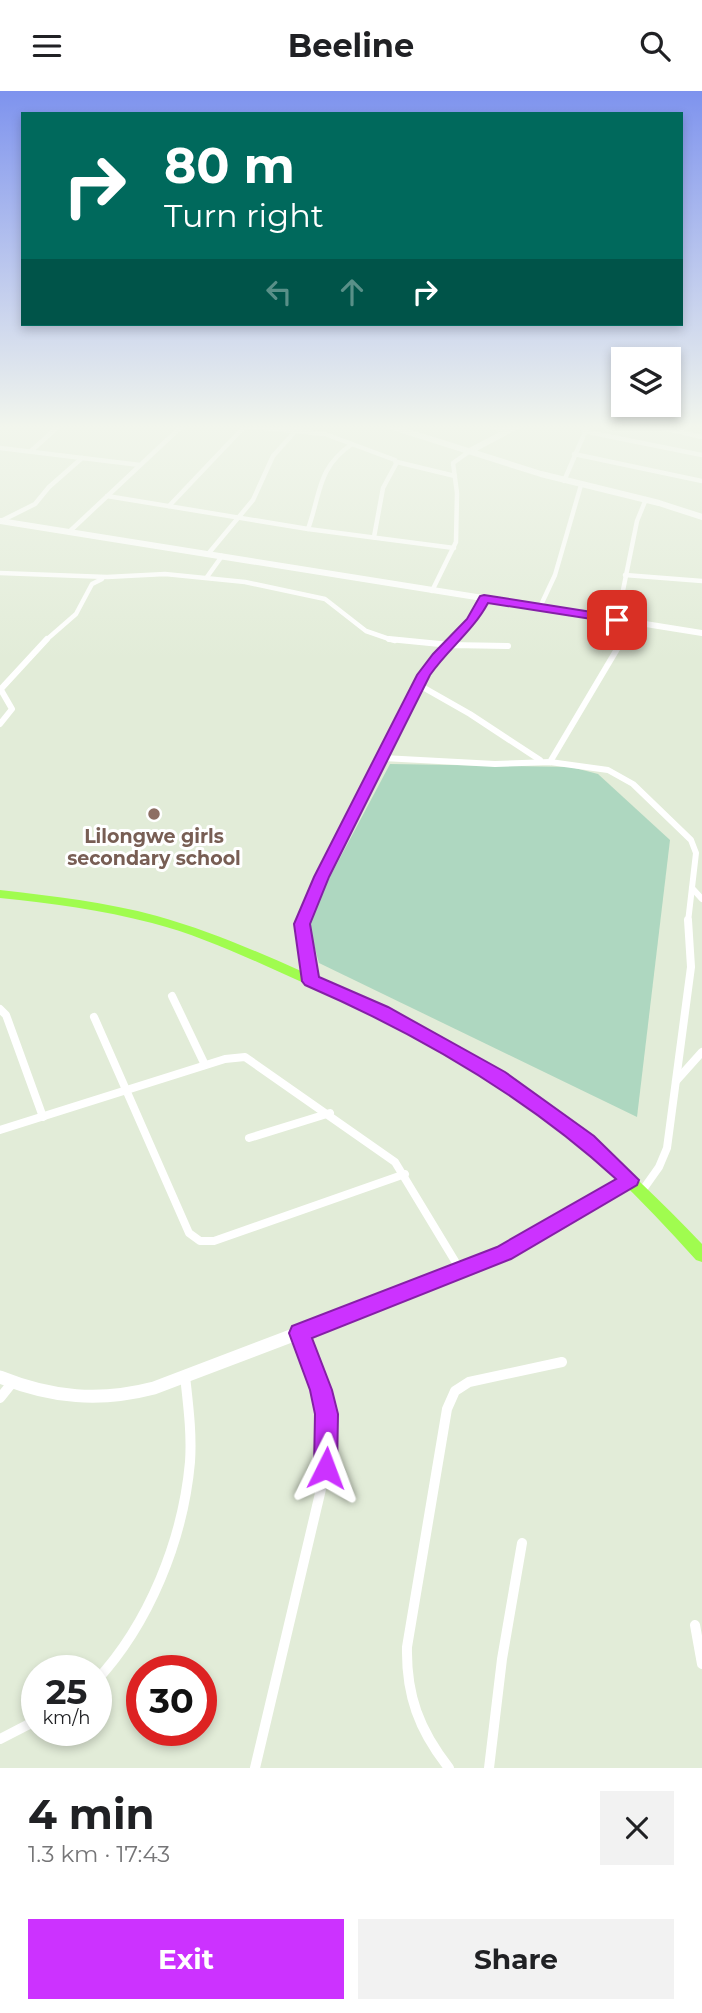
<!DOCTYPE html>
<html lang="en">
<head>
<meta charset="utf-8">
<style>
	body { margin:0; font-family:Montserrat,sans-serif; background:#f2f2f2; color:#202124; height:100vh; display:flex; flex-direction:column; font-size:26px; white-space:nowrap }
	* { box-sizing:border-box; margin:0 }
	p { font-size:23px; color:#757577 }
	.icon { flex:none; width:38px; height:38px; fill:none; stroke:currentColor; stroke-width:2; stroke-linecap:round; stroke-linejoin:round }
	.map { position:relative; height:1677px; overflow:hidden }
	.sheet { display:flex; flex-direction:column; background:#fff; flex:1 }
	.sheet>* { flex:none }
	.banner { position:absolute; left:21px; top:21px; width:662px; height:214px; border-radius:0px; box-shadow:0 4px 10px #0003; background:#00695c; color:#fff; overflow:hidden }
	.tools { position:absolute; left:611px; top:256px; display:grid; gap:14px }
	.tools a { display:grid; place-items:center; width:70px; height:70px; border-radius:0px; background:#fff; box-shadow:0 4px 10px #0003; font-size:35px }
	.speed { position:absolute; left:21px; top:1564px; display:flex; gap:14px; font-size:35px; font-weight:700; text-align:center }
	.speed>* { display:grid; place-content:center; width:91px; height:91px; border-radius:50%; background:#fff; box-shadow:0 4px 10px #0003; line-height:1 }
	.speed small { font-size:18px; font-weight:400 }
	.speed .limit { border:10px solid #d22; background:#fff; color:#111 }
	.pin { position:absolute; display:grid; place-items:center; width:60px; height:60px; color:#fff; margin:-30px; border-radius:14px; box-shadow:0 4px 10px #0006 }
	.me { position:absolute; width:77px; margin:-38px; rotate:3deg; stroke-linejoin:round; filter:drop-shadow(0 0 5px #0008) }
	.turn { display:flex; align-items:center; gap:24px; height:147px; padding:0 28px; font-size:32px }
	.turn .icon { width:91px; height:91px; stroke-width:2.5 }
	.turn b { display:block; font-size:49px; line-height:60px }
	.lanes { display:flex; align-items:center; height:66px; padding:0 28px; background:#0003; justify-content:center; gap:35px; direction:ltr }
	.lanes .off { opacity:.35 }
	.round { display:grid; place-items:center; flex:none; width:74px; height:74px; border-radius:0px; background:#f2f2f2 }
	.overview { display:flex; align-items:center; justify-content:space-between; height:119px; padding:0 28px }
	h1 { font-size:42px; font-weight:700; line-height:52px }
	.action { display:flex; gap:14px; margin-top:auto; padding:14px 28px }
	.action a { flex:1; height:80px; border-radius:0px; background:#cc32ff; color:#fff; font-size:28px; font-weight:700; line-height:80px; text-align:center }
	.action a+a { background:#f2f2f2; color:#202124 }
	header { display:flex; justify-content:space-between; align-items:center; height:91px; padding:0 28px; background:#fff; font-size:32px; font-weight:700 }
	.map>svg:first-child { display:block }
	.cemetery { fill:#aed7c0 }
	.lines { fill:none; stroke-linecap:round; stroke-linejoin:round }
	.minor-far3 { stroke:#fff; stroke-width:4.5 }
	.minor-far2 { stroke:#fff; stroke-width:6 }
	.minor-far1 { stroke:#fff; stroke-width:8 }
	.minor { stroke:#fff; stroke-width:10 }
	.tertiary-far2 { stroke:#fff; stroke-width:6 }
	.tertiary-far1 { stroke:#fff; stroke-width:10 }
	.tertiary { stroke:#fff; stroke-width:13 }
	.trunk { fill:#a0fc4f; fill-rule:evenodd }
	.route { fill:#cc32ff; stroke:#8520a6; stroke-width:2 }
	.education-dot { fill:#8d6e63; stroke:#fff; stroke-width:2.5 }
	.labels { text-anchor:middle; stroke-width:6; stroke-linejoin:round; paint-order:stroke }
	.education-label { font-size:19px; font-weight:bold; fill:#785e54; stroke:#fff }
</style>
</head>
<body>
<header><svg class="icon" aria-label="menu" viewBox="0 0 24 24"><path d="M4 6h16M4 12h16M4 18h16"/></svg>Beeline<svg class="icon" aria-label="search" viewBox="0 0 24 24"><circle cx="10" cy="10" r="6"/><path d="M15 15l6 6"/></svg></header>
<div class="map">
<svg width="702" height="1677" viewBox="0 0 702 1677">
	<rect width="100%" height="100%" fill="#e2ecd8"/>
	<path class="cemetery" d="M 390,673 L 571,676 L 598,683 L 670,749 L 637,1026 L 319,872 L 307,829 Z"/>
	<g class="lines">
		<g class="minor-far3">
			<path d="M 231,334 L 325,343 L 395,369 L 396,373 L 383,397 L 374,446"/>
			<path d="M 487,334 L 508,340"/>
			<path d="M 650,334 L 702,346"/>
			<path d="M 0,336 L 3,334"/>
			<path d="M 583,340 L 702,364"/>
			<path d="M 679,340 L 688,334"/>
			<path d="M 0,357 L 140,374"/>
			<path d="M 31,360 L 60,334"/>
			<path d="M 574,363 L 702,390"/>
			<path d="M 397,371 L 455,385"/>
			<path d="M 564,390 L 588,334"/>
			<path d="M 107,405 L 308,438 L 454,457"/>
			<path d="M 169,415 L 245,335"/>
			<path d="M 1,430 L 35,413 L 49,396 L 82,367"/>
			<path d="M 308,438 C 321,402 317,377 352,353"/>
			<path d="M 69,441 L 183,334"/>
			<path d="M 208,463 L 253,409 L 273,365 L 301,334"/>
			<path d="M 0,482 L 107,486 L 165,483 L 245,491 L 325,508 L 366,540 L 395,550"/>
			<path d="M 625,484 L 702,490"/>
			<path d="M 207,486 L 222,465"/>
			<path d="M 432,500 L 456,451 L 457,402 L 453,372 L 470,360"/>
			<path d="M 540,516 L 555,484 L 581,394"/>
			<path d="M 617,529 L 637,430 L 646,408"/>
			<path d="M 45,550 L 76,523 L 92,493 L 102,488"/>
			<path d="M 454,550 L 472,530 L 484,507"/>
			<path d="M 623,550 L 627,531"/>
		</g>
		<g class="minor-far2">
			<path d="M 389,548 L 450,554 L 456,548"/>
			<path d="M 419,594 L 470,623 L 540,669"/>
			<path d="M 0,599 L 47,548"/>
			<path d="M 0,633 L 12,618 L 1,599"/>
			<path d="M 383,667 L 495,673 L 550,671 L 608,679 L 633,693 L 691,749 L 696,762 L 688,831"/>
			<path d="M 550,671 L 623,548"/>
			<path d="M 692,797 L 702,808"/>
			<path d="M 303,831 L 321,787 L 424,584 L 437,565 L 450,554 L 508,555"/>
		</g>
		<g class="minor-far1">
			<path d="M 304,829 L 302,833 L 311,890"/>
			<path d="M 172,905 L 205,974"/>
			<path d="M 0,918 L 6,924 L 43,1026"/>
			<path d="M 94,926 L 189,1142 L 200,1150 L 214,1150 L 405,1083"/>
			<path d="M 676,990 L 702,961"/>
			<path d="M 0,1039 L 225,968 L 245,966 L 395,1071 L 461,1180"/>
			<path d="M 249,1047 L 330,1022"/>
			<path d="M 642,1100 L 659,1076 L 667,1057 L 691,876 L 688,829"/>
		</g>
		<g class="minor">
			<path d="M 0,1307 L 12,1292"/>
			<path d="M 695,1534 L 702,1573"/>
			<path d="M 96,1590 C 149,1533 183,1449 190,1371 C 192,1342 188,1313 185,1285"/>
			<path d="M 0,1648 L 37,1629"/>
			<path d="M 255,1677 L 326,1377 L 326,1323 L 321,1299 L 299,1242"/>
			<path d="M 449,1677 C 419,1639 406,1604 407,1556 L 447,1318 L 455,1300 L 469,1291 L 562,1271"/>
			<path d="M 489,1677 L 502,1568 L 522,1452"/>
		</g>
		<g class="tertiary-far2">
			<path d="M 386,334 L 541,383 L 659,412 L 702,426"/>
			<path d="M 470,360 L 519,334"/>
			<path d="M 0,430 L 702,542"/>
		</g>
		<path class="tertiary-far1" d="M 415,1198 L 504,1162 L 630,1089"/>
		<path class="tertiary" d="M 0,1286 C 52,1307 100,1311 154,1297 L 420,1196"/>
		<path class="trunk" d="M 0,799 C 53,805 106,811 157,825 C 207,839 254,859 301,880 C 397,922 490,970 574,1034 C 620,1070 662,1111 702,1153 L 702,1171 L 696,1169 C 669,1139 641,1109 611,1081 C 519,997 409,938 295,888 C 248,867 202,845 152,832 C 102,819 51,812 0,807 Z"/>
	</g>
	<linearGradient id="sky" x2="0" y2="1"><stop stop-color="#7e93ee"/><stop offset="0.59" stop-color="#f2f6ed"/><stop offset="1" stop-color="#f2f6ed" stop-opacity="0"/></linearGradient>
	<rect width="702" height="569" fill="url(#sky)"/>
	<path class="route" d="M 484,504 L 617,525 L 623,529 L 617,532 L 488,512 C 473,540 448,558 430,584 L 329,786 L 310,833 L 319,886 L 388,916 L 505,981 L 594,1045 L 639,1089 L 637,1094 L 511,1168 L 312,1247 L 332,1299 L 338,1323 L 337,1377 L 334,1385 L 326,1388 L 318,1385 L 314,1377 L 315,1323 L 310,1299 L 289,1242 L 292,1235 L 497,1156 L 616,1088 C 524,1004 418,943 305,894 L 302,890 L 294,833 L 314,786 L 417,584 L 433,563 L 467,528 L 480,505 Z"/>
	<circle class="education-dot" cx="154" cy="723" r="7"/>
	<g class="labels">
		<g class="education-label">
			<text x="154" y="752">Lilongwe girls<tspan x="154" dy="22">secondary school</tspan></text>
		</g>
	</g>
</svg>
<div class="tools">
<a><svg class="icon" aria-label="layers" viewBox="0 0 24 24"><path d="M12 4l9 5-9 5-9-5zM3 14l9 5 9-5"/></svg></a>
</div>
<div class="speed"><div>25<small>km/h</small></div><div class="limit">30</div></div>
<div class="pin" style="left:617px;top:529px;background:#d93025"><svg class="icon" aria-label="arrive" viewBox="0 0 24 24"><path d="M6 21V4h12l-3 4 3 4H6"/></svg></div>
<svg class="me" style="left:326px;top:1377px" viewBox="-20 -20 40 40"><path d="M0-17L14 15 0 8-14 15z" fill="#cc32ff" stroke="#fff" stroke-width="4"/></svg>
<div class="banner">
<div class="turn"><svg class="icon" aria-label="right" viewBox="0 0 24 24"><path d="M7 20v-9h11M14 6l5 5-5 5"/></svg><div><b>80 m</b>Turn right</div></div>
<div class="lanes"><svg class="icon off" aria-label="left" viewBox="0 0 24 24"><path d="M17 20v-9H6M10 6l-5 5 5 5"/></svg><svg class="icon off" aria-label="ahead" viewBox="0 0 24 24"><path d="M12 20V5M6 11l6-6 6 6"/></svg><svg class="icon" aria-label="right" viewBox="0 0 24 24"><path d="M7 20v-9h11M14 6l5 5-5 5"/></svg></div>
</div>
</div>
<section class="sheet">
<div class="overview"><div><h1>4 min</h1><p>1.3 km · 17:43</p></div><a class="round"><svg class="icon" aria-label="close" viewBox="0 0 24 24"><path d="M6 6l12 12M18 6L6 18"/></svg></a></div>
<div class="action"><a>Exit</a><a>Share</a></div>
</section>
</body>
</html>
